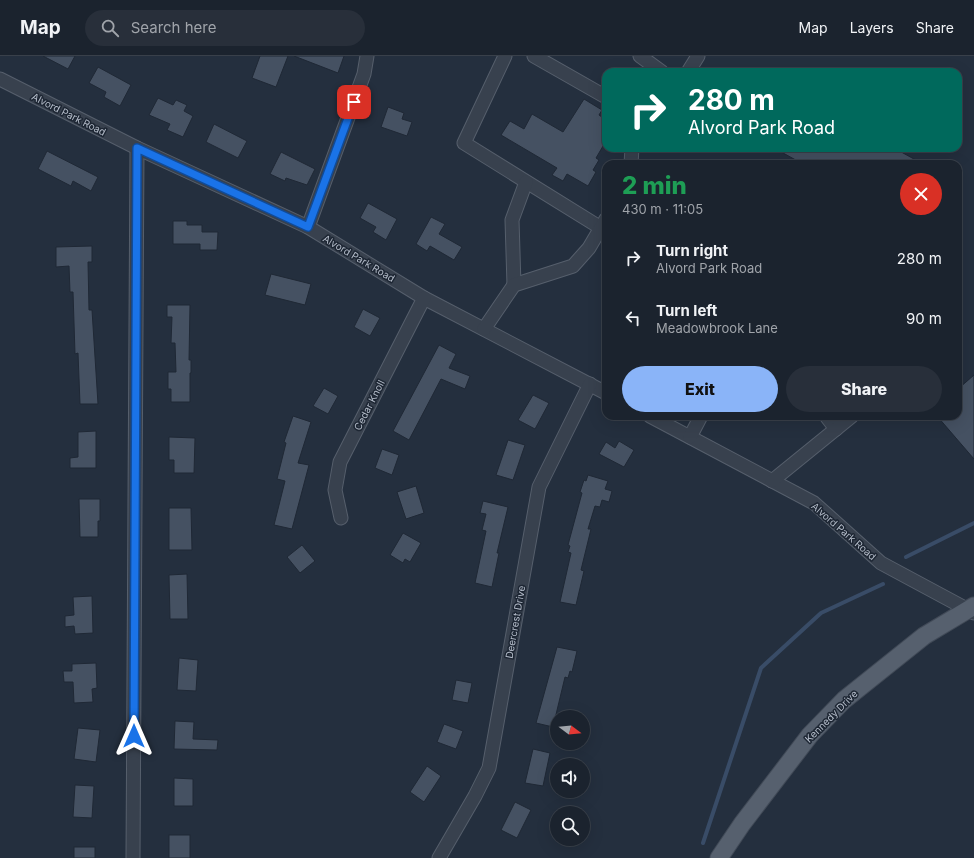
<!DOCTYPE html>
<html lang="en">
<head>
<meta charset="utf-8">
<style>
	body { margin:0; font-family:Inter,sans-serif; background:#282f3a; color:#f1f3f6; height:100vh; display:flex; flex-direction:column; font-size:15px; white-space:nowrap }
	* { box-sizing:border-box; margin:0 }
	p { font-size:13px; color:#a0a4aa }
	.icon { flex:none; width:22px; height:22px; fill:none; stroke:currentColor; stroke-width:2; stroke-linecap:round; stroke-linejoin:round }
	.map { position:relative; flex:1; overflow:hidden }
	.details { position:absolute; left:602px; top:104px; width:360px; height:260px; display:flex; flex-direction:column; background:#1b232e; border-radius:12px; box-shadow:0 4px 16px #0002,0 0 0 1px #39404a }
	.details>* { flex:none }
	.top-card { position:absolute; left:602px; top:12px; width:360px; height:84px; border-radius:12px; box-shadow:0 4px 16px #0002,0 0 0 1px #39404a; background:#00695c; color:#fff; overflow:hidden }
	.needle { width:26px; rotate:106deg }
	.fabs { position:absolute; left:550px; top:654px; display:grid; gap:8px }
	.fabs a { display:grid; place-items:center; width:40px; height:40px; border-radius:50%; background:#1b232e; box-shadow:0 4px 16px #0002,0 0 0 1px #39404a; font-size:20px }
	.pin { position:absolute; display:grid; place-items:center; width:34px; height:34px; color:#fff; margin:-17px; border-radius:8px; box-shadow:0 2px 6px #0006 }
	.me { position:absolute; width:44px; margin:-22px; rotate:0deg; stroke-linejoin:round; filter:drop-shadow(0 0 3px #0008) }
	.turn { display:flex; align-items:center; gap:14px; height:84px; padding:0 20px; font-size:18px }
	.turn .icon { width:52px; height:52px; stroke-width:2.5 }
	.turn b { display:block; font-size:28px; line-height:34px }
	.round { display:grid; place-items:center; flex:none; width:42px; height:42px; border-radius:21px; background:#282f3a }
	.overview { display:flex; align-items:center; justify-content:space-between; height:68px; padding:0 20px }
	h1 { font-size:24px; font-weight:800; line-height:30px; color:#1e9e55 }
	.action { display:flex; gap:8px; margin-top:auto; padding:8px 20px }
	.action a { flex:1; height:46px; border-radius:24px; background:#8ab4f8; color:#111; font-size:16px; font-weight:800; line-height:46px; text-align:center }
	.action a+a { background:#282f3a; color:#f1f3f6 }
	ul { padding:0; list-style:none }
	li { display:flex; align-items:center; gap:12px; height:60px; padding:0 20px }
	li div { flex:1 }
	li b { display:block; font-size:15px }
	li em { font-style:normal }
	header { display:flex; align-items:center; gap:24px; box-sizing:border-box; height:56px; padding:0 20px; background:#1b232e; border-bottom:1px solid #39404a }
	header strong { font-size:19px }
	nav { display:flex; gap:22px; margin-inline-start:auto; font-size:14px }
	.search { width:280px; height:36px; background:#282f3a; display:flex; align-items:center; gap:10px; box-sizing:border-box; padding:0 14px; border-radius:22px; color:#a0a4aa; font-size:15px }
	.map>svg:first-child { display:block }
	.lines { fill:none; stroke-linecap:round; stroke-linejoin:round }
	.stream { stroke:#394c67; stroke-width:4 }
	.building { fill:#455162; stroke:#1f2835 }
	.minor-casing { stroke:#565f6c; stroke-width:15 }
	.major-casing { stroke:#414a57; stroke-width:19 }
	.minor { stroke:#38414e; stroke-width:13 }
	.major { stroke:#56606e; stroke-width:17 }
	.route-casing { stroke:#114b97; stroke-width:10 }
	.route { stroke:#1a73e8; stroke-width:7 }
	.labels { text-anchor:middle; stroke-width:3; stroke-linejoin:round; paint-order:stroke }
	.street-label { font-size:10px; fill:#b4bcc9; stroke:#1d2633 }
</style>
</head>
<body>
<header>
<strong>Map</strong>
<div class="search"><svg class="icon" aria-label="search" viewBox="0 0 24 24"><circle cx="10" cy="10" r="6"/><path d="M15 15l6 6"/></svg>Search here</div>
<nav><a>Map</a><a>Layers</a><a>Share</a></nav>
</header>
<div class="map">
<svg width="974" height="802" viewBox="0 0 974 802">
	<rect width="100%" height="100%" fill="#242f3e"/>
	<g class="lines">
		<g class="stream">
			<path d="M 906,501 L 974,467"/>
			<path d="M 703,787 L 761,612 L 821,557 L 883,528"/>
		</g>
	</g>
	<g class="building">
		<path d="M 43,0 L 75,0 L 68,13 Z"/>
		<path d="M 260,0 L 288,0 L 276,31 L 252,22 Z"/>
		<path d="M 294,0 L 344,0 L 338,17 Z"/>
		<path d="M 98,11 L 131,29 L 120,50 L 104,41 L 106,36 L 89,27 Z"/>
		<path d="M 158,42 L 173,49 L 176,44 L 187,49 L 184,55 L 193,60 L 183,81 L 167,74 L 170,68 L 149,59 Z"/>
		<path d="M 584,43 L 602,54 L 599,59 L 606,64 L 606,85 L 596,102 L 599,104 L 593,114 L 596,116 L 588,130 L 567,118 L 563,125 L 552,119 L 557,112 L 501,79 L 510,65 L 524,73 L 532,58 L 563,76 Z"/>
		<path d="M 388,51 L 404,57 L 402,63 L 412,66 L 407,80 L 381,71 Z"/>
		<path d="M 214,68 L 247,85 L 238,102 L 206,86 Z"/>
		<path d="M 774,92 L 894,92 L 923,108 L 803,108 Z"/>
		<path d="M 47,95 L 98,121 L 91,135 L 73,125 L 71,130 L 38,113 Z"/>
		<path d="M 281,96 L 315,113 L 307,129 L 286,122 L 285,125 L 270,118 Z"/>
		<path d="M 368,147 L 397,163 L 386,184 L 373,176 L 376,171 L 360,162 Z"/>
		<path d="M 431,161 L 445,168 L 439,178 L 462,191 L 454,204 L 430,190 L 427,195 L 416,188 Z"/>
		<path d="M 173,165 L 187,165 L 187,169 L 202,169 L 202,176 L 218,176 L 217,194 L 200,194 L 200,188 L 173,188 Z"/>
		<path d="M 92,190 L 92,206 L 88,206 L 89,254 L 92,254 L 98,348 L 80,348 L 78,297 L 75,298 L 73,236 L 70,236 L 69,210 L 56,211 L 56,191 Z"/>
		<path d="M 271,218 L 311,228 L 305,249 L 265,239 Z"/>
		<path d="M 167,249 L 190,249 L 189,304 L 191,304 L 191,317 L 190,317 L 190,346 L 171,346 L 171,333 L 168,333 L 168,316 L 176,316 L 175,287 L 171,287 L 172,261 L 167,261 Z"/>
		<path d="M 363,253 L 380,262 L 370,280 L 354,271 Z"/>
		<path d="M 439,289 L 456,298 L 449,312 L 470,320 L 465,333 L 441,323 L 409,384 L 393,375 Z"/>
		<path d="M 974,319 L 974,403 L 937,360 L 958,360 L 958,333 Z"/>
		<path d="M 324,332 L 338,340 L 328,358 L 313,350 Z"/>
		<path d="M 533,339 L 549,347 L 535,373 L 518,364 Z"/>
		<path d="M 293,360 L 311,366 L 298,407 L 309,409 L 292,473 L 274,469 L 285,425 L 277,423 L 286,387 L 284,386 Z"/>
		<path d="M 96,375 L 96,412 L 70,412 L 70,402 L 78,401 L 78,376 Z"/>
		<path d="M 169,381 L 195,382 L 194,417 L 174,417 L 174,404 L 169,404 Z"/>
		<path d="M 508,384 L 525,389 L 513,424 L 496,419 Z"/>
		<path d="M 619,385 L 634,394 L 624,411 L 599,398 L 606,386 L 615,392 Z"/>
		<path d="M 382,393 L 399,399 L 392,419 L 375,412 Z"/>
		<path d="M 588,419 L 608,425 L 605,433 L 612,435 L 609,446 L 602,444 L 600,451 L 595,450 L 588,473 L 591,473 L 581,514 L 584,515 L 576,549 L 560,546 L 571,497 L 568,496 L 570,490 L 568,489 L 582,437 L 580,436 L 584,424 L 586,425 Z"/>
		<path d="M 416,430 L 424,457 L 406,463 L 397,436 Z"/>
		<path d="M 79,443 L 100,443 L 100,465 L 98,465 L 98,481 L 80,481 Z"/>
		<path d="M 483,445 L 508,451 L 497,497 L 499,497 L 492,531 L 475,527 L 486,475 L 482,474 L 486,458 L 480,457 Z"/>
		<path d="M 169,452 L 191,452 L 192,494 L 169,494 Z"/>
		<path d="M 403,477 L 421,487 L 410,506 L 405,503 L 403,507 L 390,499 Z"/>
		<path d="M 302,489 L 315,505 L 300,517 L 287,501 Z"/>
		<path d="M 187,518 L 188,563 L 170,563 L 169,519 Z"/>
		<path d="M 92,540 L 93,577 L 75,578 L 74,570 L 65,571 L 65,560 L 74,559 L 73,541 Z"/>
		<path d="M 557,591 L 577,595 L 572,616 L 570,615 L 568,622 L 565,621 L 553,671 L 536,667 Z"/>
		<path d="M 179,602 L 198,604 L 196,635 L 177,634 Z"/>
		<path d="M 96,607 L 97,632 L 92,633 L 93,646 L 74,647 L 73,626 L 64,626 L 63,615 L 72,615 L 72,608 Z"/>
		<path d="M 456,624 L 472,627 L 468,647 L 452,644 Z"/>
		<path d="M 175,665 L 194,666 L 193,683 L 218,684 L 217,694 L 174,693 Z"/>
		<path d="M 444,668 L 463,675 L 456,693 L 437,686 Z"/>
		<path d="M 78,672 L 100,674 L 96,706 L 74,703 Z"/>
		<path d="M 533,693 L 550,697 L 543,730 L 525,727 Z"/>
		<path d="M 427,710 L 441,720 L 424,746 L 410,736 Z"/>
		<path d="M 174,722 L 193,723 L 193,750 L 174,750 Z"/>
		<path d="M 75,729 L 94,730 L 92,762 L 73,761 Z"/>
		<path d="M 515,746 L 531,754 L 517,782 L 501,774 Z"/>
		<rect x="169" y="779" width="21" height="23"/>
		<rect x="74" y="791" width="21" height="11"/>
	</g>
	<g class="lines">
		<g class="minor-casing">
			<g id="minor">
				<path d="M 505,0 L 464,87 L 601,172"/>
				<path d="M 534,0 L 606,41"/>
				<path d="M 640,0 L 662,16"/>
				<path d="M 688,16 L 698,0"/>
				<path d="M 0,23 L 137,92 L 308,171 L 424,242 L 606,337"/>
				<path d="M 631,108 L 632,92"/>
				<path d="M 308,171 L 364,18 L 367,0"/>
				<path d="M 514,229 L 512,164 L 526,126"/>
				<path d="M 484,273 L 514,229 L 573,210 L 589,192 L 606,163"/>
				<path d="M 650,360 L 814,447 L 881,507 L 974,557"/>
				<path d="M 826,360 L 836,373"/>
				<path d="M 690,381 L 701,360"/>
				<path d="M 772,425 L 852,360"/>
				<path d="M 341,462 L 335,434 L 340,406 L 424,242"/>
				<path d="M 133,802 L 137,92"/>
				<path d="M 439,802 L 475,740 L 489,712 L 539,431 L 590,328"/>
			</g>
		</g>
		<g class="major-casing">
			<path id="major" d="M 719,802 L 742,768 L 810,679 L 844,644 L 924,580 L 974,550"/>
		</g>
		<use href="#minor" class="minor"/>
		<use href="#major" class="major"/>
	</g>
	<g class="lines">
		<g class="route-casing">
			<path id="route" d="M 134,680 L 137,92 L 308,171 L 354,46"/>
		</g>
		<use href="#route" class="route"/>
	</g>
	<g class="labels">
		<g class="street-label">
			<text transform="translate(69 58) rotate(27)" y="4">Alvord Park Road</text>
			<text transform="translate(359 202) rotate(31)" y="4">Alvord Park Road</text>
			<text transform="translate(369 349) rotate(-63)" y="4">Cedar Knoll</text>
			<text transform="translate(844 475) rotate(41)" y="4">Alvord Park Road</text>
			<text transform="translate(515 566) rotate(-80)" y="4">Deercrest Drive</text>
			<text transform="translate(831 660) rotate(-45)" y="4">Kennedy Drive</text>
		</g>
	</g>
</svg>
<div class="fabs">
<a><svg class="needle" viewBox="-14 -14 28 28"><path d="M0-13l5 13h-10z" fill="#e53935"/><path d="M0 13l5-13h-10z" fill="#a0a4aa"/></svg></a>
<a><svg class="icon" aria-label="sound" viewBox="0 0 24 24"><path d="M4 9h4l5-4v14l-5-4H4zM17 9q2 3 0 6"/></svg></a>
<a><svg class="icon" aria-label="search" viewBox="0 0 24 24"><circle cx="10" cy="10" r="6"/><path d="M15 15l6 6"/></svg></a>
</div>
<div class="pin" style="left:354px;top:46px;background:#d93025"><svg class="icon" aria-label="arrive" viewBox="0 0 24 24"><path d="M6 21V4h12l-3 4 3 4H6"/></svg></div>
<svg class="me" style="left:134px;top:680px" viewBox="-20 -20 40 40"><path d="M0-17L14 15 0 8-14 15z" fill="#1a73e8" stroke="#fff" stroke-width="4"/></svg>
<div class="top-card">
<div class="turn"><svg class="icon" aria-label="right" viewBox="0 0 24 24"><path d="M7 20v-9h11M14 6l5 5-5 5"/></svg><div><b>280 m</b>Alvord Park Road</div></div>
</div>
<section class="details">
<div class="overview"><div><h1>2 min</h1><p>430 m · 11:05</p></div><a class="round" style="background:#d93025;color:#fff"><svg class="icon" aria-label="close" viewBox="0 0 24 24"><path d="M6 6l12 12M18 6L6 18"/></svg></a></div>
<ul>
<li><svg class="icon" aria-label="right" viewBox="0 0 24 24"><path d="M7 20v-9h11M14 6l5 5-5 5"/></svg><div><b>Turn right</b><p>Alvord Park Road</p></div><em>280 m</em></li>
<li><svg class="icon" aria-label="left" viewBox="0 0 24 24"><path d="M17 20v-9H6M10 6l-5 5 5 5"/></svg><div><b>Turn left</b><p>Meadowbrook Lane</p></div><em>90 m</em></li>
</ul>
<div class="action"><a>Exit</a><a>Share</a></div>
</section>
</div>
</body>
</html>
